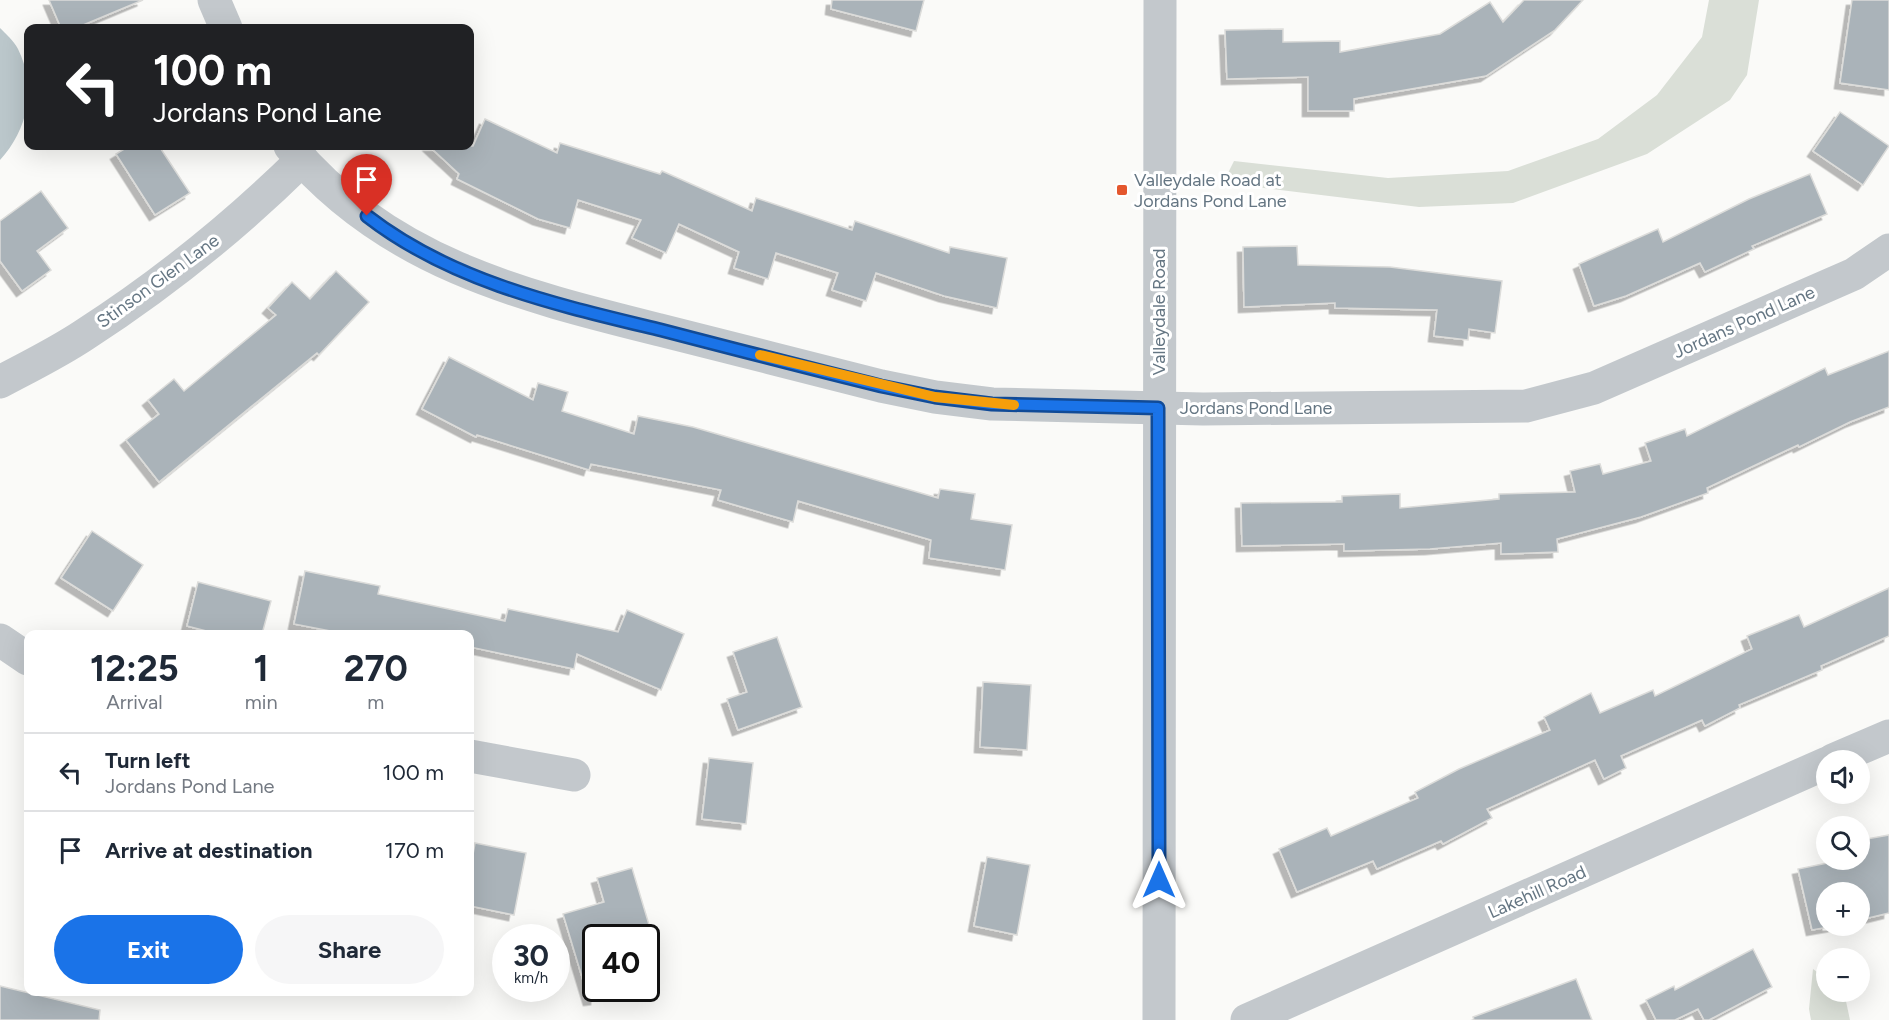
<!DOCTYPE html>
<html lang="en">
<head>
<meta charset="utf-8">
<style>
	body { margin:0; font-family:Figtree,sans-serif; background:#f6f6f7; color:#1f2937; height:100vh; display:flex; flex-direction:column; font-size:22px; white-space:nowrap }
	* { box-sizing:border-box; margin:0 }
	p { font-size:20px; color:#747a83 }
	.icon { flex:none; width:33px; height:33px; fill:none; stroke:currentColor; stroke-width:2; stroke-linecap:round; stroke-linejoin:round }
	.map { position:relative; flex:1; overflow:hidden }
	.panel { position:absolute; left:24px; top:630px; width:450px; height:366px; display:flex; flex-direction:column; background:#fff; border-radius:12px; box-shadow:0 6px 24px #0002 }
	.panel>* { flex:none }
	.hud { position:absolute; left:24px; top:24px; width:450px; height:126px; border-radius:12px; box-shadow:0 6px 24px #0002; background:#202124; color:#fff; overflow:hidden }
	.tools { position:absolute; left:1816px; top:750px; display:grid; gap:12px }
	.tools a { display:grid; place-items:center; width:54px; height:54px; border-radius:50%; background:#fff; box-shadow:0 6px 24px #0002; font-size:30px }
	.speed { position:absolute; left:492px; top:924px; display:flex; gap:12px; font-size:30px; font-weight:700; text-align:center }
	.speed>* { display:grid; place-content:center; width:78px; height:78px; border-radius:50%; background:#fff; box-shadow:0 6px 24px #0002; line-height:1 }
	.speed small { font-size:15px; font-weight:400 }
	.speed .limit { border:3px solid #111; border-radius:9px; background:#fff; color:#111 }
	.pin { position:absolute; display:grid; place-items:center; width:51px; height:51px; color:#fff; margin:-62px -26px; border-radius:50% 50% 50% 0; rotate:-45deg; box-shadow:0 0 6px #0007 }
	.pin .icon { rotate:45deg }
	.me { position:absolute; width:66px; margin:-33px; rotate:0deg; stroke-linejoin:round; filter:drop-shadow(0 0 4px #0008) }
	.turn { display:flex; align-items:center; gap:21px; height:126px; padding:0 30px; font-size:27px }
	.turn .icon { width:78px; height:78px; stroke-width:2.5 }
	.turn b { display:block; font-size:42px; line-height:51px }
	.eta { display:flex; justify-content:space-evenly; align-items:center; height:102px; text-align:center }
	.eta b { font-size:36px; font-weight:700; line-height:42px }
	.primary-button { display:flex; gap:12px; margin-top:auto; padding:12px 30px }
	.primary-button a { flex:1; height:69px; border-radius:36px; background:#1a73e8; color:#fff; font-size:24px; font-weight:700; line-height:69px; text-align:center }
	.primary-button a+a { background:#f6f6f7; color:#1f2937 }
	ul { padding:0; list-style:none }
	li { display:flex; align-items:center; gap:18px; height:78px; padding:0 30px; border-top:2px solid #e0e1e3 }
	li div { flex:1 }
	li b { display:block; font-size:22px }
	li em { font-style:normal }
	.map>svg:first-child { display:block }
	.green { fill:#dadfd7 }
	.water { fill:#bbc7cb }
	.building { fill:#aab3b9; stroke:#dcdcda; stroke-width:1.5; filter:url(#shadow) }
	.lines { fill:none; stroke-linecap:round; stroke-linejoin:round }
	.minor { stroke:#c3c8cc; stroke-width:33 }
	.tertiary { stroke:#c3c8cc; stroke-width:33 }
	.route-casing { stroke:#114b97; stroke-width:15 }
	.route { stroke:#1a73e8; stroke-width:10 }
	.slow { stroke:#f59e0b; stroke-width:10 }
	.poi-dot { fill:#e4572e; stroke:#fff; stroke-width:2 }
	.labels { text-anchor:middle; stroke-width:6; stroke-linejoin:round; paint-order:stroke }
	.poi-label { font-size:18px; fill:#657683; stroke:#fff; text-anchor:start }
	.street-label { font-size:18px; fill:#657683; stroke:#fff }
</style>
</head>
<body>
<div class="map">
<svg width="1889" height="1020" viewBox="0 0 1889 1020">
	<defs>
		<filter id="shadow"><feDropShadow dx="-5.5" dy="5.5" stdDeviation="0" flood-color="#0004"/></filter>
	</defs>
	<rect width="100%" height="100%" fill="#fafaf8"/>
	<g class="green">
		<path d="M 1709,0 L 1759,0 L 1747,75 L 1730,100 L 1647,154 L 1513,203 L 1419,207 L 1223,183 L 1234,161 L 1388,178 L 1508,171 L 1598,139 L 1657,95 L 1702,37 Z"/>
		<path d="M 1813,969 L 1827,979 L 1827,992 L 1844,992 L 1850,1020 L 1811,1020 L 1809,1009 Z"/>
	</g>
	<path class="water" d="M 0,28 C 6,34 14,41 18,49 C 37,87 28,130 0,160 Z"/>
	<g class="building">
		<path d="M 49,0 L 143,0 L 76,28 L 61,28 Z"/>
		<path d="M 832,0 L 924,0 L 916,31 L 831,9 Z"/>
		<path d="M 1524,0 L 1583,0 L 1555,30 L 1486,76 L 1354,99 L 1354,111 L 1308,111 L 1308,77 L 1227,79 L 1225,30 L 1283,29 L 1283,42 L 1340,41 L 1340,52 L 1440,34 L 1490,2 L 1503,22 Z"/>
		<path d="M 1852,0 L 1889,0 L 1889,90 L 1840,83 Z"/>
		<path d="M 1840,112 L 1889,146 L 1863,185 L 1813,151 Z"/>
		<path d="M 485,119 L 557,153 L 560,143 L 660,174 L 662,171 L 752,211 L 756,198 L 852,230 L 855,221 L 949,253 L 950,247 L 1007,258 L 997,308 L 944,296 L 876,273 L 866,301 L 832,290 L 838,273 L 776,253 L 768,279 L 734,268 L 739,252 L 679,224 L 666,253 L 632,238 L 641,220 L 578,200 L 570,228 L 538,219 L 457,179 L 459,174 L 429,146 L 473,146 Z"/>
		<path d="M 129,146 L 159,146 L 190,193 L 155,215 L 116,154 Z"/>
		<path d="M 1810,174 L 1827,214 L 1752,246 L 1754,249 L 1705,272 L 1700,263 L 1626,296 L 1594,306 L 1579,264 L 1658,229 L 1663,242 L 1749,199 Z"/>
		<path d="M 41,191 L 68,228 L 37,251 L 51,270 L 22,291 L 0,261 L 0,221 Z"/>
		<path d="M 1297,246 L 1298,265 L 1390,267 L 1502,281 L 1495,333 L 1469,329 L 1468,340 L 1434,336 L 1437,310 L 1335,308 L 1335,303 L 1244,307 L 1243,247 Z"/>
		<path d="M 336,271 L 369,302 L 319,355 L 317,353 L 159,482 L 126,440 L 159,414 L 148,400 L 174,379 L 184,391 L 276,315 L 268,308 L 292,282 L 310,299 Z"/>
		<path d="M 1889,351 L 1889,407 L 1850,422 L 1799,447 L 1798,445 L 1707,488 L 1708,493 L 1641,517 L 1557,539 L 1558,552 L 1501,554 L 1501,543 L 1430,549 L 1344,551 L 1344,544 L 1242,546 L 1241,503 L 1342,502 L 1342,496 L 1400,494 L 1400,508 L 1499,499 L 1499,494 L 1575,492 L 1570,471 L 1600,464 L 1603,474 L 1651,461 L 1645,443 L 1685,429 L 1687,436 L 1825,368 L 1828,375 Z"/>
		<path d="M 449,357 L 533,400 L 538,383 L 568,392 L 562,411 L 634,434 L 638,416 L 693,427 L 938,498 L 940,489 L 975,494 L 971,519 L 1012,525 L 1005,570 L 929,558 L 931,540 L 798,501 L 793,522 L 718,500 L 721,490 L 591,464 L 589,470 L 477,435 L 476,437 L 422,409 Z"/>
		<path d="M 92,531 L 143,565 L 113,611 L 61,578 Z"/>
		<path d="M 305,571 L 380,586 L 378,594 L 505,621 L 508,609 L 618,632 L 627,610 L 684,634 L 661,690 L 577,654 L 574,669 L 470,647 L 470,634 L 346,634 L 294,624 Z"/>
		<path d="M 198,582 L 271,601 L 262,634 L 218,634 L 187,626 Z"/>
		<path d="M 1889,588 L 1889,636 L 1821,666 L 1822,670 L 1739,705 L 1740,708 L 1705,726 L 1702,720 L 1621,756 L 1626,768 L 1604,779 L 1595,760 L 1487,809 L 1492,818 L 1443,844 L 1441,841 L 1377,869 L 1373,861 L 1297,892 L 1279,849 L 1327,828 L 1331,836 L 1418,798 L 1415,792 L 1459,769 L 1550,730 L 1544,717 L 1591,693 L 1600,713 L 1653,690 L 1655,696 L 1752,649 L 1747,636 L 1799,615 L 1804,627 Z"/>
		<path d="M 777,637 L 802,707 L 738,730 L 727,699 L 747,692 L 733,652 Z"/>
		<path d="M 983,682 L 1031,685 L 1027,750 L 980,747 Z"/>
		<path d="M 709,758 L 753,763 L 746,824 L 702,819 Z"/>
		<path d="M 1889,835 L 1889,913 L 1860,920 L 1860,892 L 1827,892 L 1827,926 L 1834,926 L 1812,930 L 1798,869 L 1842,860 L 1860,860 L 1860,855 L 1863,855 L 1861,840 Z"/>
		<path d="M 475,843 L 526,853 L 514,915 L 470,906 L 470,871 Z"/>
		<path d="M 987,857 L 1030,865 L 1017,935 L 974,926 Z"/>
		<path d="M 632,868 L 653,938 L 596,938 L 596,999 L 589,1000 L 563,914 L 604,902 L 597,878 Z"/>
		<path d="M 1753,949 L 1772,987 L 1709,1020 L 1704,1020 L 1698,1009 L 1675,1020 L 1656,1020 L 1646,1000 L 1674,986 L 1675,990 Z"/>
		<path d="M 1576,979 L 1592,1020 L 1474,1020 L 1473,1017 Z"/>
		<path d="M 0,986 L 100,1010 L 99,1020 L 0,1020 Z"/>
	</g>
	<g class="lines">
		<g class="minor">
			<path d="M 214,0 L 226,28"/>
			<path d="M 290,146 C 386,262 520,295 660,330 C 734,349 807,367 881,386 L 935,397 L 992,404 L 1203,409 L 1526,406 L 1594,388 L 1854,274 L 1889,250"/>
			<path d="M 0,382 C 28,367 57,353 84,335 C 163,284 235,226 302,160"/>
			<path d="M 0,640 L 28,659"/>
			<path d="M 470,756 L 574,775"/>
			<path d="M 1833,760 L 1889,736"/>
			<path d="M 1247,1020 L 1827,763"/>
		</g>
		<path class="tertiary" d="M 1159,1020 L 1160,0"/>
	</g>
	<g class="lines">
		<g class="route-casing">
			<path id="route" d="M 367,216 C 452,282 558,305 661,330 C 734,349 807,368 881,386 L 935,397 L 992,404 L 1158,408 L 1159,880"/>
		</g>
		<use href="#route" class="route"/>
		<path class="slow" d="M 760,355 L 935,397 L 1014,405"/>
	</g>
	<rect class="poi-dot" x="1116" y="184" width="12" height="12" rx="3"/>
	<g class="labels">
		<g class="poi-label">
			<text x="1134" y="186">Valleydale Road at<tspan x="1134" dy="21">Jordans Pond Lane</tspan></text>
		</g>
		<g class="street-label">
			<text transform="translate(158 281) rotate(-36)" y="6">Stinson Glen Lane</text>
			<text transform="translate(1159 312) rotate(-90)" y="6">Valleydale Road</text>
			<text transform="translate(1744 322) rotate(-24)" y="6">Jordans Pond Lane</text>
			<text x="1256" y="414">Jordans Pond Lane</text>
			<text transform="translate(1537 892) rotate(-24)" y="6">Lakehill Road</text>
		</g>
	</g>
</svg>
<div class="tools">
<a><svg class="icon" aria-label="sound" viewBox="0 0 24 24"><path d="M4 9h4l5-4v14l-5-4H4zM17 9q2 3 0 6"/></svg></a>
<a><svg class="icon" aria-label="search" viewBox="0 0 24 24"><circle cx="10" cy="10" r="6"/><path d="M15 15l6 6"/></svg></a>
<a>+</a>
<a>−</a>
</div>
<div class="speed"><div>30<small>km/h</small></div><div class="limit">40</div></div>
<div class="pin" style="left:367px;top:216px;background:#d93025"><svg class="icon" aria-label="arrive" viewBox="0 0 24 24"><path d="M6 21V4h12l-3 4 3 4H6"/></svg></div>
<svg class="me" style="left:1159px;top:880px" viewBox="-20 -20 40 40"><path d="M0-17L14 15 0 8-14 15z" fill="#1a73e8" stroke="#fff" stroke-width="4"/></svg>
<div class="hud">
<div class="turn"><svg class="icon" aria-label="left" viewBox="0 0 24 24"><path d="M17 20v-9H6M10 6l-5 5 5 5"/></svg><div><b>100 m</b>Jordans Pond Lane</div></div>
</div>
<section class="panel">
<div class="eta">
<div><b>12:25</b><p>Arrival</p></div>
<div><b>1</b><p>min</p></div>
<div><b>270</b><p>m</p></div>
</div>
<ul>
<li><svg class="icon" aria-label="left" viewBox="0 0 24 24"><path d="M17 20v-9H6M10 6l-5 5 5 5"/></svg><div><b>Turn left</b><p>Jordans Pond Lane</p></div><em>100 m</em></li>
<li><svg class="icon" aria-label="arrive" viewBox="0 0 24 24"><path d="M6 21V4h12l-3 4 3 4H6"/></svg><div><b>Arrive at destination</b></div><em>170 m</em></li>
</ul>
<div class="primary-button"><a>Exit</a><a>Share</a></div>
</section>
</div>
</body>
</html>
